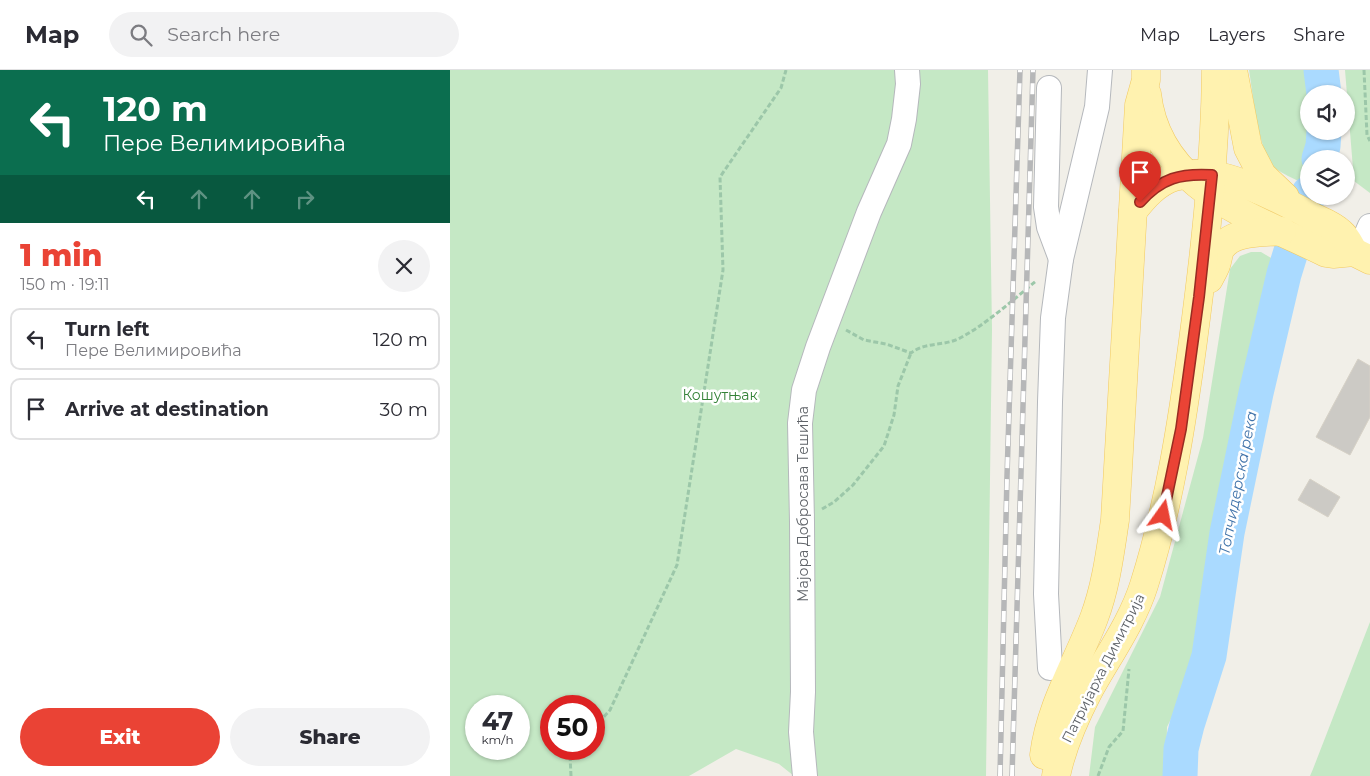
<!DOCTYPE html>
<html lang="en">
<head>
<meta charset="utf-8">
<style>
	body { margin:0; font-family:Montserrat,sans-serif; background:#f2f2f3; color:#2b2b33; height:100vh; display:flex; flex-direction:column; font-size:19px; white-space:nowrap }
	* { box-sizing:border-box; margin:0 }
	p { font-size:16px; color:#7c7c81 }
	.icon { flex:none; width:28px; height:28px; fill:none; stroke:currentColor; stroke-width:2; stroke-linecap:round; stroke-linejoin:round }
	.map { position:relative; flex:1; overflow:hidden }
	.side { display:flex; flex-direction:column; background:#fff; width:450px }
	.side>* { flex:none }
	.guide { background:#0b6e4f; color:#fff; overflow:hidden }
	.controls { position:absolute; left:850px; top:15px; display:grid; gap:10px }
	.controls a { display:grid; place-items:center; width:55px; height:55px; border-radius:50%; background:#fff; box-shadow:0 1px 4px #0004; font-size:25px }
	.speed { position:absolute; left:15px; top:625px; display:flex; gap:10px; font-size:25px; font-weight:700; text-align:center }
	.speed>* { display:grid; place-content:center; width:65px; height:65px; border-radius:50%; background:#fff; box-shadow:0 1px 4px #0004; line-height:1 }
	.speed small { font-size:12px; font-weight:400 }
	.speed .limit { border:8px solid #d22; background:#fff; color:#111 }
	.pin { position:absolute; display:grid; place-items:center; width:42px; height:42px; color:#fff; margin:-51px -21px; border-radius:50% 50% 50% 0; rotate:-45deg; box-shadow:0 0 5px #0007 }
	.pin .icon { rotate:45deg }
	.me { position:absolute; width:55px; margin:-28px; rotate:12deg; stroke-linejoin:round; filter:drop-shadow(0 0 4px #0008) }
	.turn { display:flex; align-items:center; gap:18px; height:105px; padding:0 20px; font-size:22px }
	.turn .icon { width:65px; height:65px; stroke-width:2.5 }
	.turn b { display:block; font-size:35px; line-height:42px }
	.lanes { display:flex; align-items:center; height:48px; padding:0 20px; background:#0003; justify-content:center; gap:25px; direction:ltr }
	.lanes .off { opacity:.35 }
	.round { display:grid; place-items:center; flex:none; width:52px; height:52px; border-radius:26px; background:#f2f2f3 }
	.headline { display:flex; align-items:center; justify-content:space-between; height:85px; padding:0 20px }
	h1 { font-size:30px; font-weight:800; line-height:38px; color:#ea4335 }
	.action { display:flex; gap:10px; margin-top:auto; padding:10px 20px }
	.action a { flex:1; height:58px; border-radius:30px; background:#ea4335; color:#fff; font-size:20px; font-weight:800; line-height:58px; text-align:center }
	.action a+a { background:#f2f2f3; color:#2b2b33 }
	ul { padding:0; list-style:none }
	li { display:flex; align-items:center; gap:15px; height:62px; margin:0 10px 8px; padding:0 10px; border:2px solid #e1e1e2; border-radius:10px }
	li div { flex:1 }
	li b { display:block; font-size:19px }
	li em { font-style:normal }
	header { display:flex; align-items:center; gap:30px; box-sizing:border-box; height:70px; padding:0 25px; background:#fff; border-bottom:1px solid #e1e1e2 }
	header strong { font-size:24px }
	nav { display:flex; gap:28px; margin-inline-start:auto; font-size:18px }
	.search { width:350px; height:45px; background:#f2f2f3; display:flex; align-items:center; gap:12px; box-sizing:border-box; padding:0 18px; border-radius:28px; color:#7c7c81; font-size:19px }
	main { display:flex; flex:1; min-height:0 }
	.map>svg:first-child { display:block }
	.green { fill:#c5e8c5; fill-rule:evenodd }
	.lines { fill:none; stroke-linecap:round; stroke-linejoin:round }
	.stream { stroke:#aadaff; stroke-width:5.5 }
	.river { stroke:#aadaff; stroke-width:35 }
	.building { fill:#cccac5; stroke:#d6d1c6 }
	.minor-casing { stroke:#b5b8bc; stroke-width:26 }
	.major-casing { stroke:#f2c960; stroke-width:29 }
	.path { stroke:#9cc7a9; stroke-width:3; stroke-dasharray:5 2.5; stroke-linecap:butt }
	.minor { stroke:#fff; stroke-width:24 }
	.major { stroke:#fff2af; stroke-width:28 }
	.rail-casing { stroke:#b6b7b8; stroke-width:5.5 }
	.rail { stroke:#fff; stroke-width:4; stroke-dasharray:11; stroke-linecap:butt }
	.route-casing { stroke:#982c22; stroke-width:12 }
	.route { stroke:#ea4335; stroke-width:9 }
	.labels { text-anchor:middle; stroke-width:5; stroke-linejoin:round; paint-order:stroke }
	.park-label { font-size:14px; fill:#348238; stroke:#fff }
	.street-label { font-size:14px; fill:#5f6368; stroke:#fff }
	.water-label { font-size:15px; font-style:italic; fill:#4174aa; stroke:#fff }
</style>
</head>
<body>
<header>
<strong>Map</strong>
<div class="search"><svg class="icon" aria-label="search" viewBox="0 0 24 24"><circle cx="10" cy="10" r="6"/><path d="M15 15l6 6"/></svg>Search here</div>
<nav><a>Map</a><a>Layers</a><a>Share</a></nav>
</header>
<main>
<section class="side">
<div class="guide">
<div class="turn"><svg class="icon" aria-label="left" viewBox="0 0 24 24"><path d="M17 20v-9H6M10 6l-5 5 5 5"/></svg><div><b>120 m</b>Пере Велимировића</div></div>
<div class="lanes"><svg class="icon" aria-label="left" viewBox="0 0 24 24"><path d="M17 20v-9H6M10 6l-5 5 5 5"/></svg><svg class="icon off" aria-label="ahead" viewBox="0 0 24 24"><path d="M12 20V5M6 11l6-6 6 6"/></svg><svg class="icon off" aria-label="ahead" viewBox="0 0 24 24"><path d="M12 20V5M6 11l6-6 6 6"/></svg><svg class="icon off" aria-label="right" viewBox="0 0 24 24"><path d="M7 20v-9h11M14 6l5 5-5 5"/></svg></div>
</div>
<div class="headline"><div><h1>1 min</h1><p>150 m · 19:11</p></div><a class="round"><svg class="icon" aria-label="close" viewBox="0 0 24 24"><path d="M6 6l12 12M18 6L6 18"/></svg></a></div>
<ul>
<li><svg class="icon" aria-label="left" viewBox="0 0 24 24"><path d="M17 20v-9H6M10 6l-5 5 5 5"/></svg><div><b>Turn left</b><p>Пере Велимировића</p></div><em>120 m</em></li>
<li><svg class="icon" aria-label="arrive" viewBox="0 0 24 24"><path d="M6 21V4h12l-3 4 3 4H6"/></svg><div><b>Arrive at destination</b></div><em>30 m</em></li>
</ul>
<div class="action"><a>Exit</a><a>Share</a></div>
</section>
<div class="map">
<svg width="920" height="706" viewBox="0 0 920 706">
	<rect width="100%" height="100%" fill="#f1efe8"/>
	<g class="green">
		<path d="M 0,0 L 538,0 L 542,260 L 536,706 L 344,706 L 329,694 L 286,679 L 239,706 L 0,706 ZM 26,636 L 69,636 L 69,679 L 26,679 ZM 101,636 L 144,636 L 144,679 L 101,679 Z"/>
		<path d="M 799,0 L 861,0 L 863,24 L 859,24 L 859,61 L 863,61 L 850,112 C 843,108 833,104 826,99 C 808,84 803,24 799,0 Z"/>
		<path d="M 895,0 L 920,0 L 920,123 L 904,111 Z"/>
		<path d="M 801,182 L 811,182 L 826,191 L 782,366 L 744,592 L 737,617 L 717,657 L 716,706 L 639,706 L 645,657 L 710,527 L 753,368 L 780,199 L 790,186 Z"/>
		<path d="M 920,552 L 920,706 L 860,706 L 863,699 Z"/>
	</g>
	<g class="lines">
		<path class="stream" d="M 876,61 L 883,89"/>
		<g class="river">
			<path d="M 871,0 L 874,24"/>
			<path d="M 869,89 L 873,76 L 874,61"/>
			<path d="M 730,706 L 731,679 L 737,655 L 759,586 L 777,463 L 806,323 L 834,204 L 859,123"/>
		</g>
	</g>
	<g class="building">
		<path d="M 908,289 L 920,296 L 920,347 L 900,385 L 866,367 Z"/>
		<path d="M 860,409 L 890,427 L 878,447 L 848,430 Z"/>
	</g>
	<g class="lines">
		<g class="minor-casing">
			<g id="minor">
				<path d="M 599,18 L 596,137 L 599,157 L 611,189"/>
				<path d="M 908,184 L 920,156"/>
				<path d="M 600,598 L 596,524 L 600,332 L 603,248 L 611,189 L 647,37 L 650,0"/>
				<path d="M 355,706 L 351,662 L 353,622 L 352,452 L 350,353 L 354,320 L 368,277 L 419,142 L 449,74 L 454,49 L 458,14 L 457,0"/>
			</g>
		</g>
		<g class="major-casing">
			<g id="major">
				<path d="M 783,0 L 798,78 L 812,105 L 835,127"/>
				<path d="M 697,24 C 708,120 802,146 876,183 L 883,184 L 904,182 L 920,190"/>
				<path d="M 683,141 C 694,127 706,113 724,107 C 735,104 750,103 762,105 C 792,109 837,133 865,148 C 874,152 884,156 891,163 C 897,168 900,176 904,182"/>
				<path d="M 759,209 C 761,205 764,200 766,195 C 768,190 768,185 770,180 C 781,160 812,163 832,161"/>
				<path d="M 594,685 C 600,636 627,593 644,548 C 656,516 660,483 665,450 L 689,35 L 696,10 L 696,0"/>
				<path d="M 606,706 C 612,676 624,649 638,622 C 657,587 682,553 694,515 C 719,436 732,353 743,271 C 755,181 765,91 766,0"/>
			</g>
		</g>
		<g class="path">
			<path d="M 914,0 L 917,65 L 920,71"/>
			<path d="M 396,260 L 414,270 L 436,274 L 461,283 C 475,272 493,276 508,269 C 534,256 563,230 586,211"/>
			<path d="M 372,439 L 384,432 L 403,415 L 434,376 L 444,345 L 448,316 L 461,283"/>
			<path d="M 144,658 L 160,640 L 227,495 L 273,200 L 270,107 L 331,18 L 336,0"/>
			<path d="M 121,706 L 120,686 L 126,679"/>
			<path d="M 648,706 L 659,677 L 673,661 L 679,599"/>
		</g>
		<use href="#minor" class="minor"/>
		<use href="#major" class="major"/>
		<g class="rail-casing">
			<g id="rail">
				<path d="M 550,706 L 557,406 L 570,0"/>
				<path d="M 562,706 L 583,0"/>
			</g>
		</g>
		<use href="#rail" class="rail"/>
	</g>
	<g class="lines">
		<g class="route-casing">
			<path id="route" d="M 690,132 C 711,108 731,103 762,105 L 749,227 L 731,359 L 713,445"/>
		</g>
		<use href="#route" class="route"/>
	</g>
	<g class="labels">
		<g class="park-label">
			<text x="270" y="330">Кошутњак</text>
		</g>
		<g class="street-label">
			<text transform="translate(353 434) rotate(-90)" y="5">Мајора Добросава Тешића</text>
			<text transform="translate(653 598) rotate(-63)" y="5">Патријарха Димитрија</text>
		</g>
		<g class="water-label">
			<text transform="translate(788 413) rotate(-79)" y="5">Топчидерска река</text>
		</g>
	</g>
</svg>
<div class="controls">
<a><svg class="icon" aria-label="sound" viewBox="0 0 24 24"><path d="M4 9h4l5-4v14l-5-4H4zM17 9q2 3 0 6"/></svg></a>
<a><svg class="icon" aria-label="layers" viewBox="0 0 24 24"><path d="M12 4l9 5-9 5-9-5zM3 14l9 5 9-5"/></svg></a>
</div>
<div class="speed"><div>47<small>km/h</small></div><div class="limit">50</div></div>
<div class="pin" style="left:690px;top:132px;background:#d93025"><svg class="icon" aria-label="arrive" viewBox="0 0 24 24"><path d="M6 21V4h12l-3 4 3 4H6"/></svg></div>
<svg class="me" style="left:713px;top:445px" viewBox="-20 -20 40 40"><path d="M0-17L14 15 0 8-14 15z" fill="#ea4335" stroke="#fff" stroke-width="4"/></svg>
</div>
</main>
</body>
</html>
